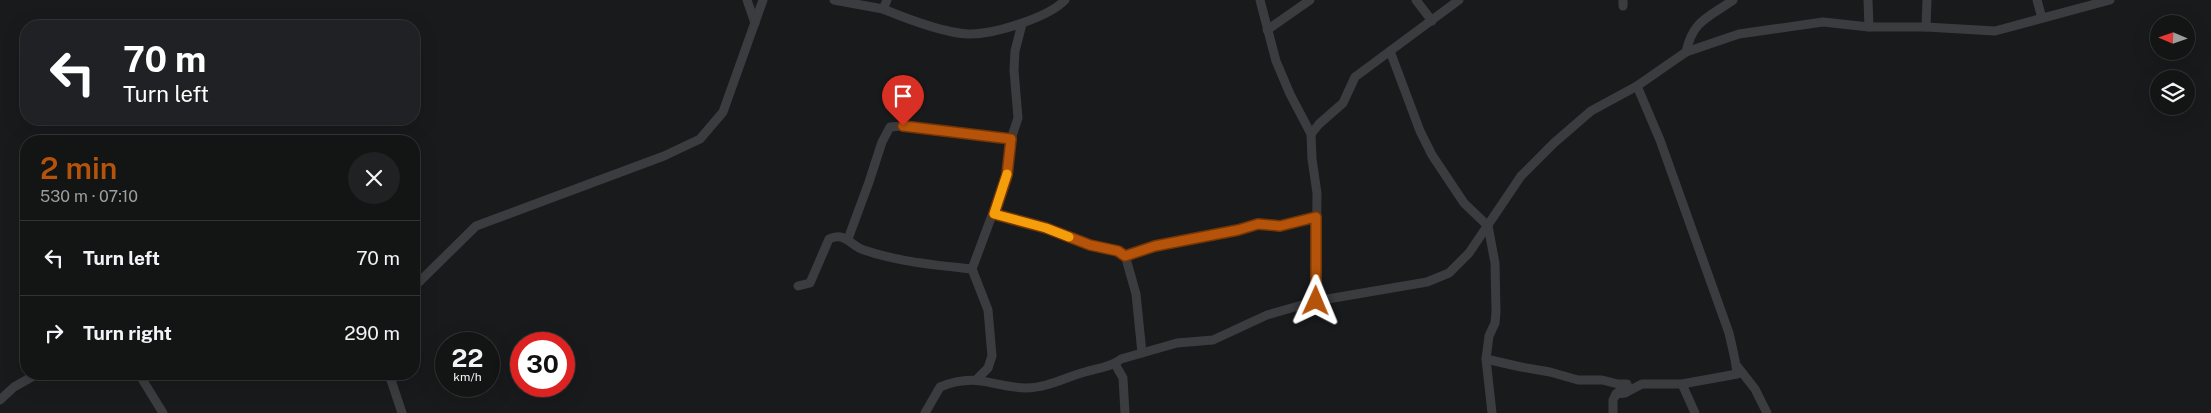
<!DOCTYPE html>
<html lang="en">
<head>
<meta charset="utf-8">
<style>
	body { margin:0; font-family:"Public Sans",sans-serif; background:#202122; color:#f1f3f6; height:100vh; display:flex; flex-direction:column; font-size:19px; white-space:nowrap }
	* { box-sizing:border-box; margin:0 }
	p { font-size:16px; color:#9d9ea0 }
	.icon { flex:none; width:28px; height:28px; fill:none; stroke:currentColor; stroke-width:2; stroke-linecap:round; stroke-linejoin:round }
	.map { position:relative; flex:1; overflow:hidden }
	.panel { position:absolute; left:20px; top:135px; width:400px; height:245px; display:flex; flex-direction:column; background:#131414; border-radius:20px; box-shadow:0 5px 20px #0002,0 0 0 1px #323334 }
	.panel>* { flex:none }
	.banner { position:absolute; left:20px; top:20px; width:400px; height:105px; border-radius:20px; box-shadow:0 5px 20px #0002,0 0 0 1px #323334; background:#202124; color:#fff; overflow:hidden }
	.needle { width:32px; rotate:272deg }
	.controls { position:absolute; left:2150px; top:15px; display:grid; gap:10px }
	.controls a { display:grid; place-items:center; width:45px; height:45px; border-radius:50%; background:#131414; box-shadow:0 5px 20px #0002,0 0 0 1px #323334; font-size:25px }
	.speed { position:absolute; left:435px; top:332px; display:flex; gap:10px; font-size:25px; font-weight:700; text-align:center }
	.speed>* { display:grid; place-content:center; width:65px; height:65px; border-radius:50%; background:#131414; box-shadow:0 5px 20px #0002,0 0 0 1px #323334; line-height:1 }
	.speed small { font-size:12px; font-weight:400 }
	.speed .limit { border:8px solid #d22; background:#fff; color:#111 }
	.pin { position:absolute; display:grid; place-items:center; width:42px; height:42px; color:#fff; margin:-51px -21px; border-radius:50% 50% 50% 0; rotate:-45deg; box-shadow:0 0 5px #0007 }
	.pin .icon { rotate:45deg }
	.me { position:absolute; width:55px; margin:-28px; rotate:1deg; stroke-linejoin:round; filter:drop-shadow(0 0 4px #0008) }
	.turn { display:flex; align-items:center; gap:18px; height:105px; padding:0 20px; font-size:22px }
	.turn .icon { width:65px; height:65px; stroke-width:2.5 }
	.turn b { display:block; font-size:35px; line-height:42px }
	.round { display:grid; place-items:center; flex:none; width:52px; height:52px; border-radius:26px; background:#202122 }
	.head { display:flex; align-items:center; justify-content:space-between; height:85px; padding:0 20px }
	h1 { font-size:30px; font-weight:600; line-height:38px; color:#b45309 }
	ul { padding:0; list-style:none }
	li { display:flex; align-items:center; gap:15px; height:75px; padding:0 20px; border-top:1px solid #323334 }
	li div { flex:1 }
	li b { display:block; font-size:19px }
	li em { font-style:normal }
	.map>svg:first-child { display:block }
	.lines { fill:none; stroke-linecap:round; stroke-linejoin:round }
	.street { stroke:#3b3c40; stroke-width:9 }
	.route-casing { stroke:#753606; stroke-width:12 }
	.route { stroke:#b45309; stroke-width:9 }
	.slow { stroke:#f59e0b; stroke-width:9 }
</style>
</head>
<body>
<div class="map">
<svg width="2211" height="413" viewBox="0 0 2211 413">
	<rect width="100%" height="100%" fill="#191a1b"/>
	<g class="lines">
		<g class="street">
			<path d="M 747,0 L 755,23"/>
			<path d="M 834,0 L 883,9"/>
			<path d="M 887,0 L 883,9 C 905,18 945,33 968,34 C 992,35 1048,18 1065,0"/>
			<path d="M 1260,0 L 1276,61 L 1290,94 L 1311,134 L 1312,159 L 1317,193 L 1316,301"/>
			<path d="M 1416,0 L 1432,21"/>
			<path d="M 1623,0 L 1623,6"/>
			<path d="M 1868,0 L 1869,27"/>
			<path d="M 2037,0 L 2042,18"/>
			<path d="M 1926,27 L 1927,0"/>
			<path d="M 1267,30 L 1310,0"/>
			<path d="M 1390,51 L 1420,131 L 1432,155 L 1464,203 L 1488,226 L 1495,263 L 1496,312 L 1495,323 L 1489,336 L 1486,359 L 1492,413"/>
			<path d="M 1686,52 C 1693,20 1708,18 1733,0"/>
			<path d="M 1311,134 L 1319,124 L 1343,103 L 1355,77 L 1459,0"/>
			<path d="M 994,214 L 1046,228 L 1090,245 L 1118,251 L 1125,255 L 1136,294 L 1142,353"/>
			<path d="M 848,239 L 869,182 L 882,142 L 890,127 L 903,126 L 1011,139"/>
			<path d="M 1125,255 L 1155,247 L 1238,230 L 1258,224 L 1280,227 L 1316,217"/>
			<path d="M 798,286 L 810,283 L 829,239 C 845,231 851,246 864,250 C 899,262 936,265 972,269"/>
			<path d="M 414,287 L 476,226 L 664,156 L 700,139 L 723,112 L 763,0"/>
			<path d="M 1486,359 L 1521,367 L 1550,372 L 1578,380 L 1602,380 L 1618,384 L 1627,384 L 1616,394 L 1625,393 L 1642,384 L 1682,384 L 1737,374 C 1736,360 1732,347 1729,333 L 1660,140 L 1637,86"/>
			<path d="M 1115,364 L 1123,378 L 1125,413"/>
			<path d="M 1737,366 L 1755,389 L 1767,413"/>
			<path d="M 139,374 L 163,413"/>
			<path d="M 389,374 L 402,413"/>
			<path d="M 977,379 L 988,368 L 992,356 L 988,310 L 972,269 L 1007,175 L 1011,139 L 1018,118 L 1014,70 L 1015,51 L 1022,24"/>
			<path d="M 1682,384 L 1695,413"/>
			<path d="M 0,400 L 14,387 L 37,374"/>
			<path d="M 925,413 L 940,387 C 979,372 990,387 1026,388 C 1047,388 1066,377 1085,372 C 1097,368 1112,367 1121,359 L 1177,343 L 1213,340 L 1267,315 L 1316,301 L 1427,282 L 1449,273 L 1469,253 L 1521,176 L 1554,143 L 1591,111 L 1637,86 L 1686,52 L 1739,34 L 1823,22 L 1869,27 L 1926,27 L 1995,31 L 2110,0"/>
			<path d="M 1613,413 L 1613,400 L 1616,394"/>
		</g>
	</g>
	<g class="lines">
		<g class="route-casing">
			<path id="route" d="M 903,126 L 1011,139 L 1007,175 L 994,214 L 1046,228 L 1090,245 L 1118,251 L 1125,256 L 1155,246 L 1238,230 L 1258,224 L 1280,226 L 1316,217 L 1316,301"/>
		</g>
		<use href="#route" class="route"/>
		<path class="slow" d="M 1007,174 L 994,214 L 1046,228 L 1069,237"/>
	</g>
</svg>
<div class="controls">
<a><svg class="needle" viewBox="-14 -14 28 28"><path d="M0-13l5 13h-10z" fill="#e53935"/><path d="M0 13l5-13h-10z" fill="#9d9ea0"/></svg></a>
<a><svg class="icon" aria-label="layers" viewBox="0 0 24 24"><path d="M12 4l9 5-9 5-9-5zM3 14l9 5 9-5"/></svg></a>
</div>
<div class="speed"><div>22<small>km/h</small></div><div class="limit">30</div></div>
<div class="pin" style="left:903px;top:126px;background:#d93025"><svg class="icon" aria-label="arrive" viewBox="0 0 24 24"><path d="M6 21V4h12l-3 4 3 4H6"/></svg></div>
<svg class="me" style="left:1316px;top:301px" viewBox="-20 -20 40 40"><path d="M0-17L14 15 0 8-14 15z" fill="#b45309" stroke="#fff" stroke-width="4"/></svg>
<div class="banner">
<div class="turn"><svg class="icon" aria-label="left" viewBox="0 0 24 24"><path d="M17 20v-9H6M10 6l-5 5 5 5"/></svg><div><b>70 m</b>Turn left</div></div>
</div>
<section class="panel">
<div class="head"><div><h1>2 min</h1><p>530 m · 07:10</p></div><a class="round"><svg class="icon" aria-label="close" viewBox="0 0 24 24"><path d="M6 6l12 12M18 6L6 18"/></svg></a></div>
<ul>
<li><svg class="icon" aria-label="left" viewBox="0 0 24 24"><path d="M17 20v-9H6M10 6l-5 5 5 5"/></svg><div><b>Turn left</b></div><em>70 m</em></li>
<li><svg class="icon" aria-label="right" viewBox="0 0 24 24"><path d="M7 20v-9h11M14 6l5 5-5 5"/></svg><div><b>Turn right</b></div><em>290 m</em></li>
</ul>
</section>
</div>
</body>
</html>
